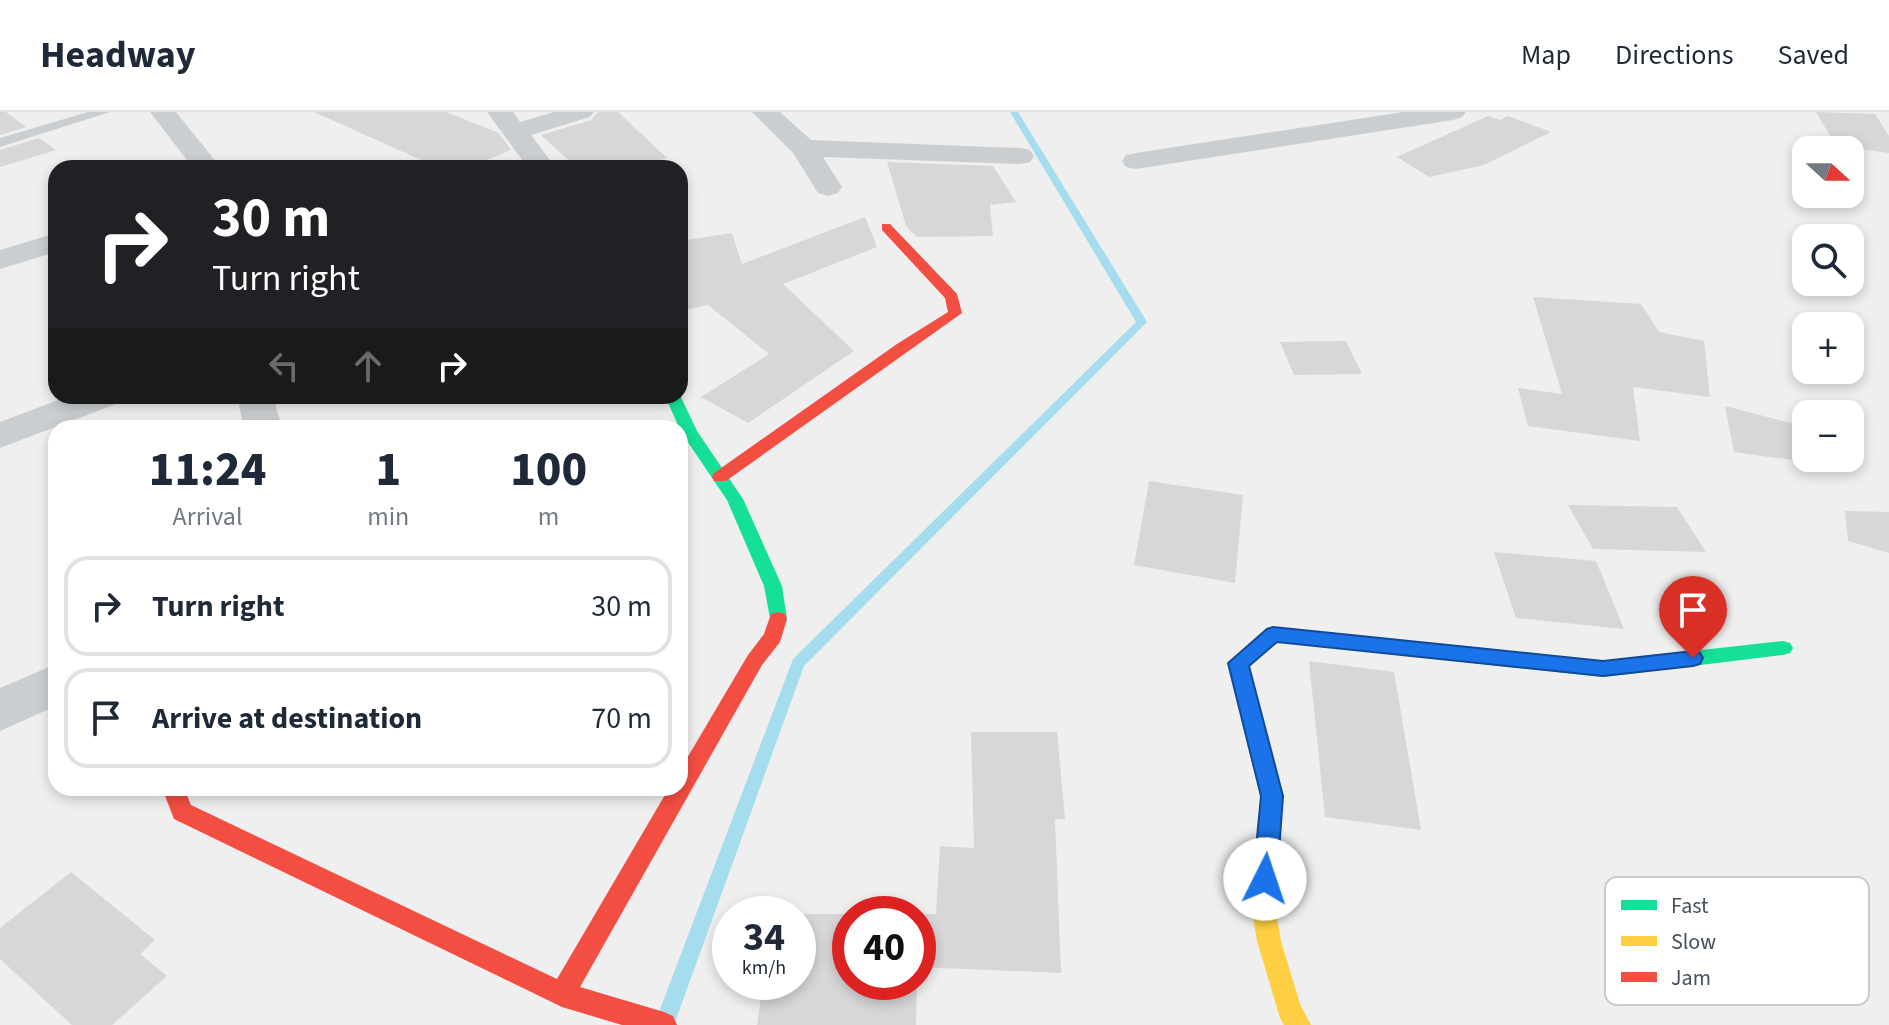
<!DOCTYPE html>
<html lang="en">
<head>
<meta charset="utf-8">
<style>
	body { margin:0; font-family:"Source Sans 3",sans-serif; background:#f2f2f3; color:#1f2937; height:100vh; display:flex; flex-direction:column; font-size:30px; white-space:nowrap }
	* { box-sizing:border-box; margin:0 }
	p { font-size:26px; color:#747a83 }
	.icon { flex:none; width:44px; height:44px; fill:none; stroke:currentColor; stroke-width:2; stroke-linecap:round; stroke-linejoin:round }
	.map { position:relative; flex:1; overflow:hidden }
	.side { position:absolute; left:48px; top:308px; width:640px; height:376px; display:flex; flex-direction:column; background:#fff; border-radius:24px; box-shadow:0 4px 12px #0003 }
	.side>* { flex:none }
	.top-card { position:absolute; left:48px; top:48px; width:640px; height:244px; border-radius:24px; box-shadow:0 4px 12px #0003; background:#202124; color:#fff; overflow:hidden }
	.needle { width:52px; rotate:111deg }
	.buttons { position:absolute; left:1792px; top:24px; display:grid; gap:16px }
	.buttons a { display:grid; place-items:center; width:72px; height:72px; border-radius:16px; background:#fff; box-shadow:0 4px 12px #0003; font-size:40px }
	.speed { position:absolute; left:712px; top:784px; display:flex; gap:16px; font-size:40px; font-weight:700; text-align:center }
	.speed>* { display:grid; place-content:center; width:104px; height:104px; border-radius:50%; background:#fff; box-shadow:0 4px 12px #0003; line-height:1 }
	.speed small { font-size:20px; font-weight:400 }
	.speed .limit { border:12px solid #d22; background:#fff; color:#111 }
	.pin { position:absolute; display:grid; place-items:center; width:68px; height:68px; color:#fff; margin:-82px -34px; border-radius:50% 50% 50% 0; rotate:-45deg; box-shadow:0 0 8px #0007 }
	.pin .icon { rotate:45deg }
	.me { position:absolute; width:88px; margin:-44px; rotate:4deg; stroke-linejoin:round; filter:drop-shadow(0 0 6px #0008) }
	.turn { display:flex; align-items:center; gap:28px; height:168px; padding:0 32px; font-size:36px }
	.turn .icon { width:104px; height:104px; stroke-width:2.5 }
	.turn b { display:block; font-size:56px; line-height:68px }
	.lanes { display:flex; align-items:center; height:76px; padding:0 32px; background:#0003; justify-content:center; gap:40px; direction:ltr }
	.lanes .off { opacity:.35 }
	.eta { display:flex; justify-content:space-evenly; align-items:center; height:136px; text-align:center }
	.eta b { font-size:48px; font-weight:800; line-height:56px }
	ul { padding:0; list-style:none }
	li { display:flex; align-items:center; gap:24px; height:100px; margin:0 16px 12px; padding:0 16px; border:4px solid #e0e1e3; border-radius:24px }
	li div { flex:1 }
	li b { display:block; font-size:30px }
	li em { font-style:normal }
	header { display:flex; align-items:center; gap:48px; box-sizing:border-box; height:112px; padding:0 40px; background:#fff; border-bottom:2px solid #e0e1e3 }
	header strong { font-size:38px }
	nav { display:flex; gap:44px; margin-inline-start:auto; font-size:28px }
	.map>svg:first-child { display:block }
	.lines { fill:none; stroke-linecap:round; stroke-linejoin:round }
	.stream { fill:#a6ddee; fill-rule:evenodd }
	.building { fill:#d7d7d9 }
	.lane { fill:#cbced0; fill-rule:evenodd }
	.street { fill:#cbced0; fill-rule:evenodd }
	.fast { fill:#16e098; fill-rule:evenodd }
	.slow { fill:#ffcf43; fill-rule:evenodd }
	.jam { fill:#f24e42; fill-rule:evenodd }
	.route { fill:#1a73e8; stroke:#114b97; stroke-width:2 }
	.key { fill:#fff; stroke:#c8cbce; stroke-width:2 }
	.key-label { font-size:22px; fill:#46515c }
</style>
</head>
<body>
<header>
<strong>Headway</strong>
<nav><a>Map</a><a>Directions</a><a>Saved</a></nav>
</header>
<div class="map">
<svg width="1889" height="913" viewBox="0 0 1889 913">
	<rect width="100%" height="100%" fill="#f0efef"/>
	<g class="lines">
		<path class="stream" d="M 1010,0 L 1018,0 L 1147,210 L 804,554 L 674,913 L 654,913 L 793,547 L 1136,210 Z"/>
	</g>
	<g class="building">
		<path d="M 0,0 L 6,0 L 26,15 L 0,23 Z"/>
		<path d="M 314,0 L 446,0 L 499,21 L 511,38 L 467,56 L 439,56 Z"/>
		<path d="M 598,0 L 618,0 L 667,46 L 632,56 L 577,56 L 541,23 L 591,8 Z"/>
		<path d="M 1816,0 L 1875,2 L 1889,24 L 1889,41 L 1836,34 Z"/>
		<path d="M 1488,4 L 1500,8 L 1508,4 L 1551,20 L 1484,53 L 1429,65 L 1397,45 Z"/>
		<path d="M 39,26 L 56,38 L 0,55 L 0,38 Z"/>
		<path d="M 887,50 L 993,54 L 1016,90 L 990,93 L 993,124 L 917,125 L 906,114 Z"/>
		<path d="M 865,105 L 877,135 L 783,172 L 854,239 L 748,311 L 701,285 L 769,242 L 708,193 L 680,199 L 680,129 L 732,121 L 742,152 Z"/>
		<path d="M 1533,185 L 1641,192 L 1659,220 L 1704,229 L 1710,285 L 1633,275 L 1640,329 L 1528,314 L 1518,276 L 1562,282 Z"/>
		<path d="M 1346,229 L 1362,262 L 1294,263 L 1280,230 Z"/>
		<path d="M 1725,294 L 1806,315 L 1806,350 L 1734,340 Z"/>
		<path d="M 1149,369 L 1243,383 L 1235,471 L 1134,453 Z"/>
		<path d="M 1568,393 L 1677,395 L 1706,440 L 1593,437 Z"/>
		<path d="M 1845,399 L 1889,400 L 1889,441 L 1848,429 Z"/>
		<path d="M 1494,440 L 1596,449 L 1624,517 L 1516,506 Z"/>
		<path d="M 1309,549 L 1394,560 L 1421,718 L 1325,705 Z"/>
		<path d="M 971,620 L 1057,620 L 1065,707 L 1055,707 L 1061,861 L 918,855 L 918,802 L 936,802 L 940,734 L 974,736 Z"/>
		<path d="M 71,760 L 155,828 L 140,842 L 167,864 L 112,913 L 72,913 L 0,847 L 0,816 Z"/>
		<path d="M 798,802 L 850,802 L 850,870 L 917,870 L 916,913 L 757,913 L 763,870 L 798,870 Z"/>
	</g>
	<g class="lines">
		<path class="lane" d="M 88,0 L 110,0 L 0,35 L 0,26 Z"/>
		<g class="street">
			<path d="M 150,0 L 176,0 L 221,56 L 193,56 Z"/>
			<path d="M 487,0 L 513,0 L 520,10 L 554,0 L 594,0 L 590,5 L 531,23 L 556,56 L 528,56 Z"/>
			<path d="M 752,0 L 780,0 L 811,28 L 1020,36 L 1030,38 L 1034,44 L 1030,50 L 1020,52 L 823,45 L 842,75 L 838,81 L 828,84 L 818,81 L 793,41 Z"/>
			<path d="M 1403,0 L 1466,0 L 1462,5 L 1453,8 L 1136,57 L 1126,55 L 1122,49 L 1126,43 L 1136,41 Z"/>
			<path d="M 56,121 L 56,140 L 0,157 L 0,138 Z"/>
			<path d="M 69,284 L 121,284 L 116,292 L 0,336 L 0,310 Z"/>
			<path d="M 237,284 L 273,284 L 282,316 L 244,316 Z"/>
			<path d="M 56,552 L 56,594 L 0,619 L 0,576 Z"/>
		</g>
		<g class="fast">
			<path d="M 680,283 L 697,319 L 743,387 L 782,474 L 787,507 L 785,512 L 771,512 L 764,474 L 727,388 L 681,320 L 665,284 Z"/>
			<path d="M 1783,529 L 1790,531 L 1793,536 L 1790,541 L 1783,543 L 1603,565 L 1436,547 L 1429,544 L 1426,539 L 1429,534 L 1436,531 L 1603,549 Z"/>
		</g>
		<path class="slow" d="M 1273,515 L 1436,531 L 1443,534 L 1446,539 L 1443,544 L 1436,547 L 1277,530 L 1248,553 L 1283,684 L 1275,794 L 1281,829 L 1300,892 L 1311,913 L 1284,913 L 1280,906 L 1257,829 L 1251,794 L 1261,684 L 1228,551 L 1266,517 Z"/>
		<g class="jam">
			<path d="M 882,112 L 890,112 L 957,182 L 962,201 L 726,369 L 714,369 L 712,365 L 714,361 L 897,232 L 948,200 L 945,186 L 882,118 Z"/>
			<path d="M 778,500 L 785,502 L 787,507 L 780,530 L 762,553 L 580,875 L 664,900 L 673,904 L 677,913 L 622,913 L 562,895 L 174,707 L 162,676 L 184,676 L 191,693 L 557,867 L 669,676 L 680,676 L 680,658 L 748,543 L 764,522 L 771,502 Z"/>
		</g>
	</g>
	<path class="route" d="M 1273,515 L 1603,549 L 1693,539 L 1700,541 L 1703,546 L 1700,552 L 1693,554 L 1603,564 L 1277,530 L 1249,554 L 1283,684 L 1277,767 L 1273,774 L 1265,777 L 1257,774 L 1253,767 L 1261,684 L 1228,551 L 1267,517 Z"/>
	<rect x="1605" y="765" width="264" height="128" rx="12" class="key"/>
	<rect x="1621" y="788" width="36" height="10" fill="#16e098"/>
	<rect x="1621" y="824" width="36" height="10" fill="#ffcf43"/>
	<rect x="1621" y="860" width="36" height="10" fill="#f24e42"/>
	<g class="key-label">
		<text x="1671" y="801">Fast</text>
		<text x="1671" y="837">Slow</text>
		<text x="1671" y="873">Jam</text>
	</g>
</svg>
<div class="buttons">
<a><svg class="needle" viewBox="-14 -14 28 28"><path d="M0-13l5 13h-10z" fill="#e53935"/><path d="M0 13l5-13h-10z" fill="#747a83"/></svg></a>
<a><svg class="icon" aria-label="search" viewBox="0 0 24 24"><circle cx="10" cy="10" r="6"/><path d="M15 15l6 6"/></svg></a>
<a>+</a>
<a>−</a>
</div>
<div class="speed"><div>34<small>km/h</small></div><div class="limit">40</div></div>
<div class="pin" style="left:1693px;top:546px;background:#d93025"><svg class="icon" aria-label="arrive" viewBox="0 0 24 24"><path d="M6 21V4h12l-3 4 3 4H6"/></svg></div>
<svg class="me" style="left:1265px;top:767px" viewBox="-20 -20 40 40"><circle r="19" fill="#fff"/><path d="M0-13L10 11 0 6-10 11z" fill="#1a73e8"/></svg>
<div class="top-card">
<div class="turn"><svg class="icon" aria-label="right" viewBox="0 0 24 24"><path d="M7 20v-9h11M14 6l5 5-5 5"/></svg><div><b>30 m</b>Turn right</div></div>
<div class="lanes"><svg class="icon off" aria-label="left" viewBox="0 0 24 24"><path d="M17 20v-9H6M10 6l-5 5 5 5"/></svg><svg class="icon off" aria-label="ahead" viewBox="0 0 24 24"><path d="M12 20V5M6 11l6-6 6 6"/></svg><svg class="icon" aria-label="right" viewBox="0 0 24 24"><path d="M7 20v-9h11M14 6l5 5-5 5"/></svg></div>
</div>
<section class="side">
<div class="eta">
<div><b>11:24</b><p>Arrival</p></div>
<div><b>1</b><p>min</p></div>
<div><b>100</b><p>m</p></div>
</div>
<ul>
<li><svg class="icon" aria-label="right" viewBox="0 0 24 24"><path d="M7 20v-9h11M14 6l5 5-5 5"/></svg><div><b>Turn right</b></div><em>30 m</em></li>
<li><svg class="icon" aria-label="arrive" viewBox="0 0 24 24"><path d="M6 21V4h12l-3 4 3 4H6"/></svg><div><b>Arrive at destination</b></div><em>70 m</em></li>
</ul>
</section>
</div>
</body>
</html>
